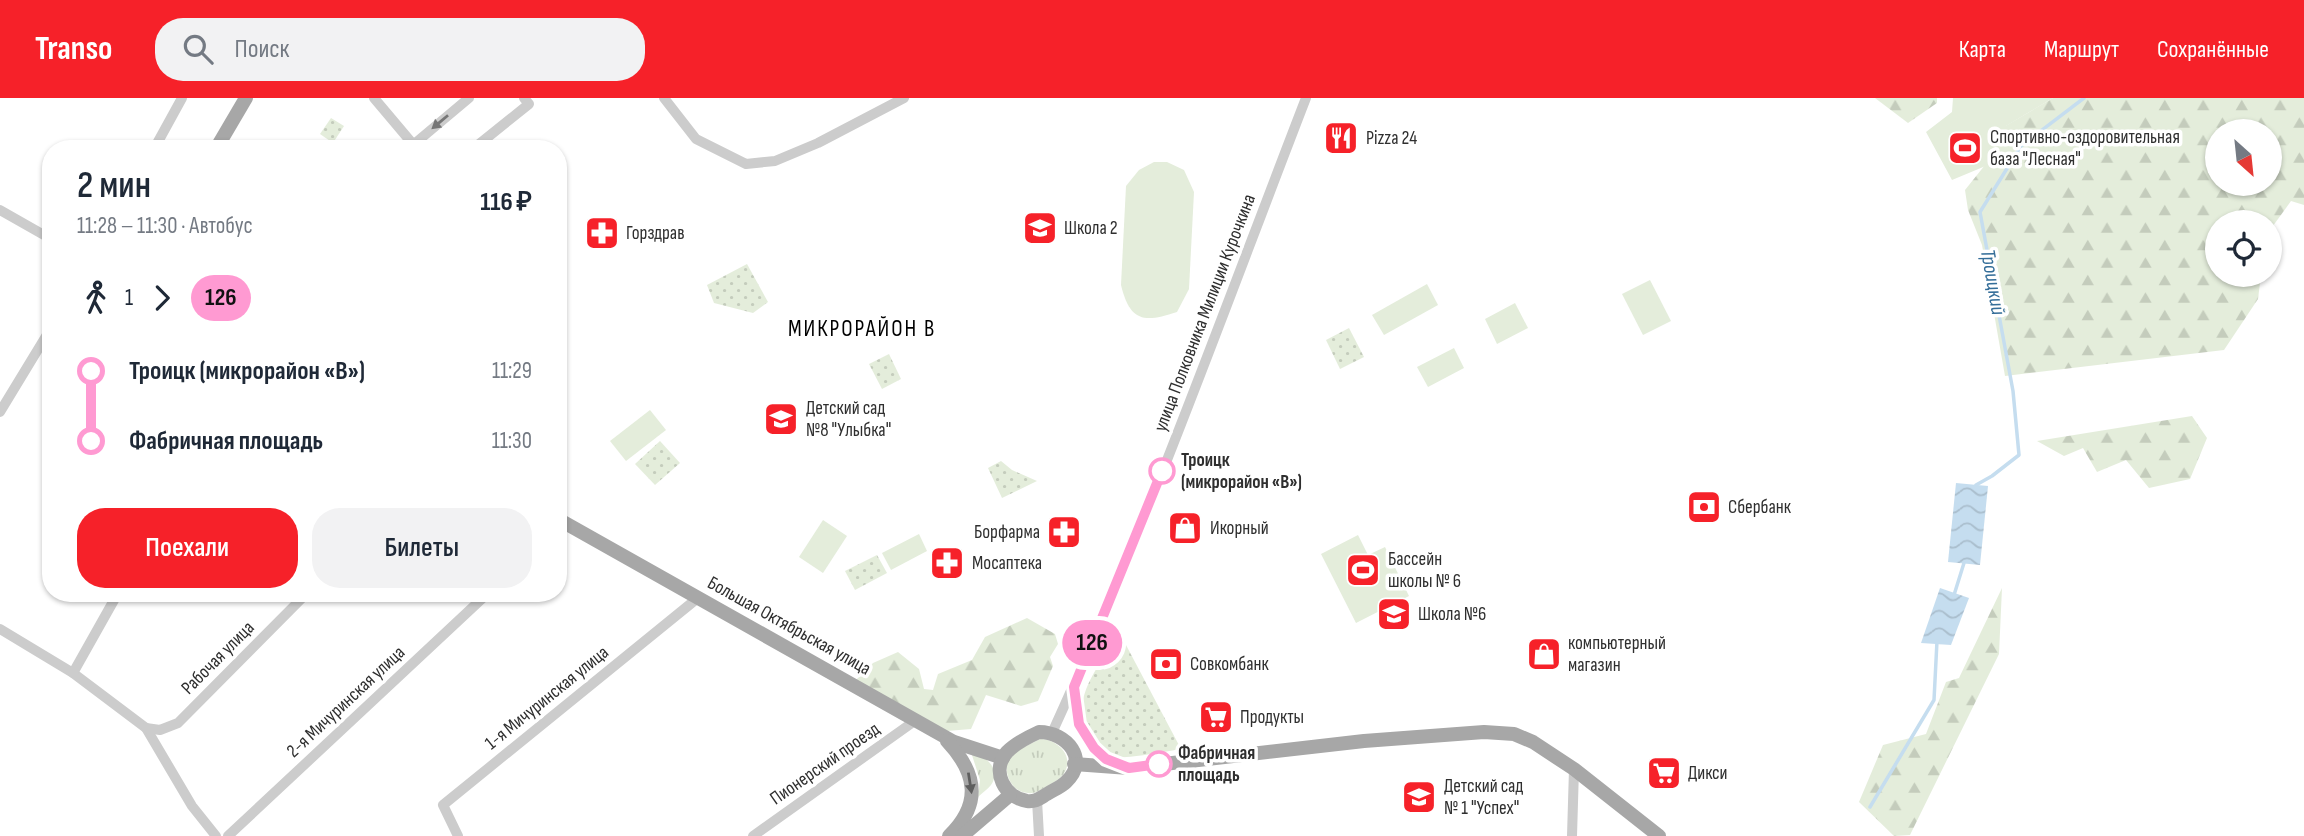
<!DOCTYPE html>
<html lang="ru">
<meta charset="utf-8">
<style>
:root{--surface:#fff;--page:#f2f2f3;--text:#1f2937;--muted:#747a83;--accent:#f62129}
body{margin:0;font-family:"Sofia Sans Condensed",sans-serif;background:var(--page);color:var(--text);height:100vh;display:flex;flex-direction:column;font-size:26px;white-space:nowrap}
*{box-sizing:border-box;margin:0}
p{font-size:23px;color:var(--muted)}
.icon{flex:none;width:38px;height:38px;fill:none;stroke:currentColor;stroke-width:2;stroke-linecap:round;stroke-linejoin:round}
.map{position:relative;flex:1;overflow:hidden}
.side{position:absolute;left:42px;top:42px;width:525px;height:462px;display:flex;flex-direction:column;background:var(--surface);border-radius:28px;box-shadow:0 2px 5px #0004}
.side>*{flex:none}
.badge{padding:0 14px;border-radius:23px;font-size:24px;line-height:46px}
.needle{width:46px;rotate:153deg}
.controls{position:absolute;left:2205px;top:21px;display:grid;gap:14px}
.controls a{display:grid;place-items:center;width:77px;height:77px;border-radius:50%;background:var(--surface);box-shadow:0 2px 5px #0004;font-size:35px}
.map>.badge{position:absolute;translate:-50% -50%;box-shadow:0 0 0 4px #fff}
.legs{display:flex;align-items:center;gap:10px;height:77px;padding:0 35px;font-size:23px}
.legs p{margin-inline-start:auto}
.headline{display:flex;align-items:center;justify-content:space-between;height:119px;padding:0 35px}
h1{font-size:38px;font-weight:600;line-height:52px}
.primary-button{display:flex;gap:14px;margin-top:auto;padding:14px 35px}
.primary-button a{flex:1;height:80px;border-radius:28px;background:var(--accent);color:#fff;font-size:28px;font-weight:600;line-height:80px;text-align:center}
.primary-button a+a{background:var(--page);color:var(--text)}
ul{padding:0 35px;list-style:none}
li{display:flex;align-items:center;gap:24px;height:70px;font-size:26px}
li i{display:grid;place-items:center;width:10px;height:100%;margin:0 9px;background:currentColor}
li i::after{content:'';width:18px;height:18px;margin:-9px;border:5px solid;border-radius:50%;background:var(--surface)}
li p{margin-inline-start:auto}
li:first-child i{background:linear-gradient(#0000 50%,currentColor 0)}
li:last-child i{background:linear-gradient(currentColor 50%,#0000 0)}
header{display:flex;align-items:center;gap:42px;box-sizing:border-box;height:98px;padding:0 35px;background:var(--accent);color:#fff}
header strong{font-size:33px}
nav{display:flex;gap:38px;margin-inline-start:auto;font-size:24px}
.search{width:490px;height:63px;background:var(--page);display:flex;align-items:center;gap:18px;box-sizing:border-box;padding:0 24px;border-radius:28px;color:var(--muted);font-size:26px}
.map>svg:first-child{display:block}
.grass{fill:url(#grass-tufts)}
.forest{fill:url(#forest-firs);fill-rule:evenodd}
.park{fill:url(#park-dots)}
.pitch{fill:#e4eddb}
.water{fill:url(#water-waves)}
.lines{fill:none;stroke-linecap:round;stroke-linejoin:round}
.stream{stroke:#c5ddef;stroke-width:3.5}
.minor{stroke:#ccc;stroke-width:10}
.major{stroke:#a7a7a7;stroke-width:14}
.oneway{fill:#767676}
.oneway2{fill:#5f5f5f}
.line-1-casing{stroke:#fff;stroke-width:16}
.line-1{stroke:#ff9ad2;stroke-width:10}
.stop-1-dot{fill:#fff;stroke:#ff9ad2;stroke-width:3.5}
.labels{text-anchor:middle;dominant-baseline:central;stroke-width:7;stroke-linejoin:round;paint-order:stroke}
.poi-label{font-size:19px;fill:#2f2f2f;stroke:#fff;text-anchor:start}
.street-label{font-size:19px;fill:#2f2f2f;stroke:#fff}
.stop-label{font-size:19px;font-weight:bold;fill:#2f2f2f;stroke:#fff;text-anchor:start}
.water-label{font-size:21px;font-style:italic;fill:#356e99;stroke:#fff}
.quarter-label{font-size:23px;letter-spacing:2px;fill:#000;stroke:#fff}
</style>
<header>
<strong>Transo</strong>
<div class="search"><svg class="icon" aria-label="search" viewBox="0 0 24 24"><circle cx="10" cy="10" r="6"/><path d="M15 15l6 6"/></svg>Поиск</div>
<nav><a>Карта</a><a>Маршрут</a><a>Сохранённые</a></nav>
</header>
<div class="map">
<svg width="2304" height="738" viewBox="0 0 2304 738">
<defs>
<pattern id="grass-tufts" width="24" height="20" patternUnits="userSpaceOnUse" patternTransform="scale(1.75)"><rect width="24" height="20" fill="#e4eddb"/><path d="M3 7l-1-3M5 7V3M7 7l1-3M15 17l-1-3M17 17v-4M19 17l1-3" fill="none" stroke="#c4ccbc"/></pattern>
<pattern id="forest-firs" width="22" height="20" patternUnits="userSpaceOnUse" patternTransform="scale(1.75)"><rect width="22" height="20" fill="#e4eddb"/><path d="M5 1l3.5 6h-7zM16 11l3.5 6h-7z" fill="#c4ccbc"/></pattern>
<pattern id="park-dots" width="8" height="8" patternUnits="userSpaceOnUse" patternTransform="scale(1.75)"><rect width="8" height="8" fill="#e4eddb"/><path d="M2 2h.1M6 6h.1" fill="none" stroke="#c4ccbc" stroke-width="1.8" stroke-linecap="round"/></pattern>
<pattern id="water-waves" width="16" height="10" patternUnits="userSpaceOnUse" patternTransform="scale(1.75)"><rect width="16" height="10" fill="#c5ddef"/><path d="M0 5q4-4 8 0t8 0" fill="none" stroke="#aabecd"/></pattern>
</defs>
<rect width="100%" height="100%" fill="#fff"/>
<g class="grass">
<path d="M1040,641C1058,641 1077,660 1062,678C1057,683 1050,686 1044,690C1038,693 1035,696 1028,695C1012,695 1000,672 1011,658C1018,651 1031,646 1040,641Z"/>
<path d="M971,654C985,657 1002,671 991,687C988,691 982,695 978,699L980,682Z"/>
</g>
<g class="forest">
<path d="M1875,0H1937V5L1908,25Z"/>
<path d="M2053,0H2304V107L2291,103L2270,132V124H2217V177H2261L2258,201L2224,252L2005,278L1982,147L1968,112L1965,92L1985,67L2002,30ZM2217,33H2270V86H2217Z"/>
<path d="M2192,318L2207,340L2190,381L2149,390L2126,362L2097,374L2083,350L2064,358L2037,343Z"/>
<path d="M2002,490L1999,556L1910,737L1894,738L1859,704L1883,647L1926,636L1946,584L1959,580Z"/>
<path d="M1027,520L1055,536L1058,546L1050,559L1053,568L1038,603L1021,608L986,597L971,631L947,633L856,582L873,565L898,554L919,571L924,591L933,592L938,576L972,562L985,539Z"/>
</g>
<g class="park">
<path d="M331,20L344,28L333,45L320,36Z"/>
<path d="M747,166L768,204L753,215L714,205L707,187Z"/>
<path d="M1349,230L1364,259L1340,271L1326,242Z"/>
<path d="M889,256L901,281L882,291L869,266Z"/>
<path d="M660,343L680,365L655,387L635,366Z"/>
<path d="M1001,363L1012,372L1037,383L1002,400L988,370Z"/>
<path d="M877,457L887,475L855,492L845,473Z"/>
<path d="M1111,545L1126,547L1181,651C1169,653 1126,661 1116,659C1109,658 1100,648 1095,643C1065,609 1094,578 1111,545Z"/>
</g>
<g class="pitch">
<path d="M1953,0H2053L2006,28L1988,67L1952,82L1926,34L1952,14Z"/>
<path d="M1154,64H1167L1184,72L1194,94L1189,191L1177,214C1144,225 1130,224 1121,187L1126,88L1139,72Z"/>
<path d="M1650,182L1671,223L1643,237L1622,196Z"/>
<path d="M1427,186L1438,207L1384,237L1372,217Z"/>
<path d="M1515,205L1528,230L1497,246L1485,221Z"/>
<path d="M1454,250L1464,270L1428,289L1417,269Z"/>
<path d="M650,312L666,332L626,363L610,343Z"/>
<path d="M823,422L847,438L823,475L799,459Z"/>
<path d="M919,436L927,453L891,472L882,455Z"/>
<path d="M1358,437L1368,457L1385,449L1409,498L1356,525L1321,456Z"/>
</g>
<g class="water">
<path d="M1956,385L1988,388L1980,467L1948,464Z"/>
<path d="M1940,490L1969,500L1951,547L1921,545Z"/>
</g>
<g class="lines">
<g class="stream">
<path d="M1976,387L1992,378L2019,357L2013,293L1980,114L2021,48L2084,0"/>
<path d="M1954,497L1964,465"/>
<path d="M1870,709L1934,602L1937,543"/>
</g>
<g class="minor">
<path d="M374,0L417,51"/>
<path d="M664,0L696,41L746,66L775,63L818,45L904,0"/>
<path d="M413,47L469,0"/>
<path d="M154,51L182,0"/>
<path d="M473,51L529,6L524,0"/>
<path d="M0,112L51,141"/>
<path d="M0,314L51,230"/>
<path d="M0,531L73,575L146,630L192,708L216,738"/>
<path d="M73,575L118,495"/>
<path d="M1074,592C1076,628 1086,653 1122,667"/>
<path d="M146,630L160,632L178,625L307,495"/>
<path d="M1052,635C1147,427 1224,212 1306,0"/>
<path d="M1037,702L1039,738"/>
<path d="M228,738L488,495"/>
<path d="M458,738L443,707L699,499"/>
<path d="M753,738L916,622"/>
<path d="M1572,738L1574,671"/>
</g>
<g class="major">
<path d="M216,51L246,0"/>
<path d="M558,421L954,644L1003,660"/>
<path d="M1039,634C1067,634 1090,662 1066,684C1061,689 1053,692 1047,696C1040,700 1036,704 1027,703C1005,700 990,673 1007,654C1015,646 1028,639 1039,634Z"/>
<path d="M947,643C977,675 982,706 949,738"/>
<path d="M1074,666L1129,670L1364,643L1484,634L1514,636L1533,644L1574,671L1659,738"/>
<path d="M962,738L1010,697"/>
</g>
</g>
<defs><path id="oneway-solid" d="M-6-.8H1V-3.2L6.5 0L1 3.2V.8H-6Z" transform="scale(1.75)"/></defs>
<use class="oneway" href="#oneway-solid" transform="translate(440 24) rotate(140)"/>
<use class="oneway2" href="#oneway-solid" transform="translate(970 685) rotate(81)"/>
<g class="lines">
<g class="line-1-casing">
<path id="line-1" d="M1159,666L1129,670L1106,661L1094,650L1079,626L1074,589L1162,373"/>
</g>
<use href="#line-1" class="line-1"/>
</g>
<defs>
<g id="restaurant-square" transform="scale(1.75)"><rect x="-9" y="-9" width="18" height="18" rx="4" fill="#f62129" stroke="#fff"/><path d="M-5-6h1v4h1v-4h1v4h1v-4h1v5L-1.5 .5V6h-2V.5L-5-1ZM5-6V6H3V1.5H1.5Q1.5-4 5-6Z" fill="#fff"/></g>
<g id="stadium-square" transform="scale(1.75)"><rect x="-9" y="-9" width="18" height="18" rx="4" fill="#f62129" stroke="#fff"/><path d="M0-5a6.5 5 0 1 0 0 10a6.5 5 0 1 0 0-10ZM-3.5-1.8h7v3.6h-7Z" fill="#fff"/></g>
<g id="school-square" transform="scale(1.75)"><rect x="-9" y="-9" width="18" height="18" rx="4" fill="#f62129" stroke="#fff"/><path d="M0-5L7-2L0 1L-7-2ZM-4 1L0 2.5L4 1V4Q0 6-4 4Z" fill="#fff"/></g>
<g id="pharmacy-square" transform="scale(1.75)"><rect x="-9" y="-9" width="18" height="18" rx="4" fill="#f62129" stroke="#fff"/><path d="M-2-6h4v4h4v4h-4v4h-4v-4h-4v-4h4Z" fill="#fff"/></g>
<g id="bank-square" transform="scale(1.75)"><rect x="-9" y="-9" width="18" height="18" rx="4" fill="#f62129" stroke="#fff"/><path d="M-6-4H6V4H-6ZM0-2.3a2.3 2.3 0 1 0 0 4.6a2.3 2.3 0 1 0 0-4.6Z" fill="#fff"/></g>
<g id="shop-square" transform="scale(1.75)"><rect x="-9" y="-9" width="18" height="18" rx="4" fill="#f62129" stroke="#fff"/><path d="M-5-2.5h2.3a2.7 3.5 0 0 1 5.4 0H5L5.5 6h-11ZM-1.5-2.5h3a1.5 2.3 0 0 0-3 0Z" fill="#fff"/></g>
<g id="supermarket-square" transform="scale(1.75)"><rect x="-9" y="-9" width="18" height="18" rx="4" fill="#f62129" stroke="#fff"/><path d="M-6-5.5h2.5l.6 2H6L4.5 2H-2.5L-4.4-4H-6ZM-1.5 3.2a1.3 1.3 0 1 0 .1 0ZM3 3.2a1.3 1.3 0 1 0 .1 0Z" fill="#fff"/></g>
</defs>
<g fill-rule="evenodd">
<use href="#restaurant-square" x="1341" y="40"/>
<use href="#stadium-square" x="1965" y="50"/>
<use href="#school-square" x="1040" y="130"/>
<use href="#pharmacy-square" x="602" y="135"/>
<use href="#school-square" x="781" y="321"/>
<use href="#bank-square" x="1704" y="409"/>
<use href="#shop-square" x="1185" y="430"/>
<use href="#pharmacy-square" x="1064" y="434"/>
<use href="#pharmacy-square" x="947" y="465"/>
<use href="#stadium-square" x="1363" y="472"/>
<use href="#school-square" x="1394" y="516"/>
<use href="#shop-square" x="1544" y="556"/>
<use href="#bank-square" x="1166" y="566"/>
<use href="#supermarket-square" x="1216" y="619"/>
<use href="#supermarket-square" x="1664" y="675"/>
<use href="#school-square" x="1419" y="699"/>
</g>
<g class="stop-1-dot">
<circle cx="1162" cy="373" r="12"/>
<circle cx="1159" cy="666" r="12"/>
</g>
<g class="labels">
<g class="poi-label">
<text x="1990" y="39">Спортивно-оздоровительная<tspan x="1990" dy="22">база "Лесная"</tspan></text>
<text x="1366" y="40">Pizza 24</text>
<text x="1064" y="130">Школа 2</text>
<text x="626" y="135">Горздрав</text>
<text x="806" y="310">Детский сад<tspan x="806" dy="22">№8 "Улыбка"</tspan></text>
<text x="1728" y="409">Сбербанк</text>
<text x="1210" y="430">Икорный</text>
<text x="1040" y="434" text-anchor="end">Борфарма</text>
<text x="1388" y="461">Бассейн<tspan x="1388" dy="22">школы № 6</tspan></text>
<text x="972" y="465">Мосаптека</text>
<text x="1418" y="516">Школа №6</text>
<text x="1568" y="545">компьютерный<tspan x="1568" dy="22">магазин</tspan></text>
<text x="1190" y="566">Совкомбанк</text>
<text x="1240" y="619">Продукты</text>
<text x="1688" y="675">Дикси</text>
<text x="1444" y="688">Детский сад<tspan x="1444" dy="22">№ 1 "Успех"</tspan></text>
</g>
<g class="street-label">
<text transform="translate(1205 215) rotate(-69)">улица Полковника Милиции Курочкина</text>
<text transform="translate(789 528) rotate(29)">Большая Октябрьская улица</text>
<text transform="translate(218 560) rotate(-45)">Рабочая улица</text>
<text transform="translate(547 600) rotate(-39)">1-я Мичуринская улица</text>
<text transform="translate(346 604) rotate(-43)">2-я Мичуринская улица</text>
<text transform="translate(825 666) rotate(-35)">Пионерский проезд</text>
</g>
<g class="stop-label">
<text x="1181" y="362">Троицк<tspan x="1181" dy="22">(микрорайон «В»)</tspan></text>
<text x="1178" y="655">Фабричная<tspan x="1178" dy="22">площадь</tspan></text>
</g>
<g class="water-label">
<text transform="translate(1993 184) rotate(80)">Троицкий</text>
</g>
<g class="quarter-label">
<text x="862" y="231">МИКРОРАЙОН В</text>
</g>
</g>
</svg>
<div class="controls">
<a><svg class="needle" viewBox="-14 -14 28 28"><path d="M0-13l5 13h-10z" fill="#e53935"/><path d="M0 13l5-13h-10z" fill="#747a83"/></svg></a>
<a><svg class="icon" aria-label="locate" viewBox="0 0 24 24"><circle cx="12" cy="12" r="6"/><path d="M12 2v4M12 18v4M2 12h4M18 12h4"/></svg></a>
</div>
<b class="badge" style="left:1092px;top:545px;background:#ff9ad2;color:#111">126</b>
<section class="side">
<div class="headline"><div><h1>2 мин</h1><p>11:28 – 11:30 · Автобус</p></div><b>116 ₽</b></div>
<div class="legs"><svg class="icon" aria-label="walk" viewBox="0 0 24 24"><circle cx="13" cy="4" r="2"/><path d="M13 8l-2 6 4 7M11 14l-3 7M7 12l3-4h3l4 4"/></svg>1<svg class="icon" aria-label="forward" viewBox="0 0 24 24"><path d="M9 5l7 7-7 7"/></svg><b class="badge" style="background:#ff9ad2;color:#111">126</b></div>
<ul>
<li><i style="color:#ff9ad2"></i><b>Троицк (микрорайон «В»)</b><p>11:29</p></li>
<li><i style="color:#ff9ad2"></i><b>Фабричная площадь</b><p>11:30</p></li>
</ul>
<div class="primary-button"><a>Поехали</a><a>Билеты</a></div>
</section>
</div>
